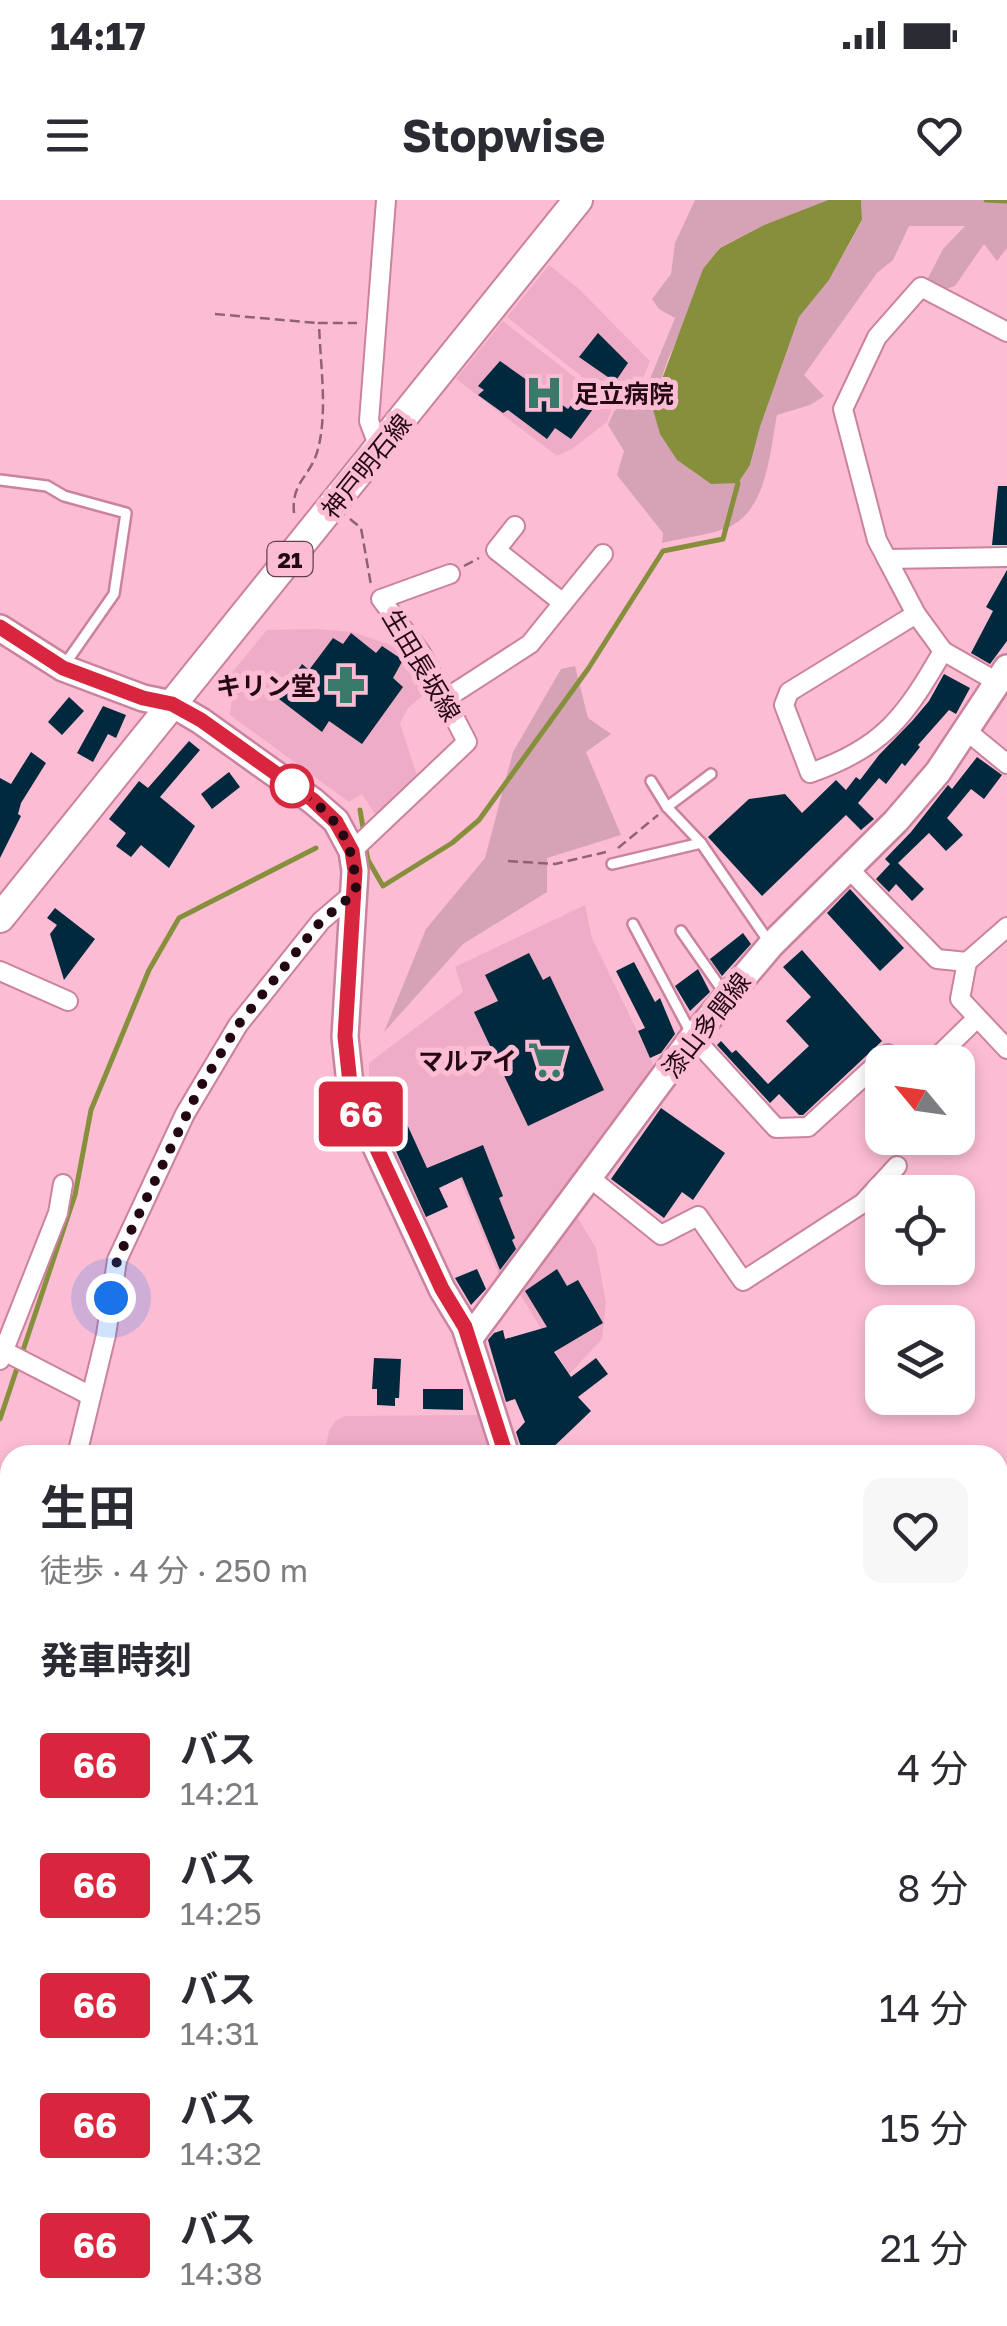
<!DOCTYPE html>
<html lang="ja">
<meta charset="utf-8">
<style>
:root{--surface:#fff;--page:#f7f7f7;--text:#2b2b33;--muted:#7c7c81}
body{margin:0;font-family:"Golos Text","Noto Sans JP",sans-serif;background:var(--page);color:var(--text);height:100vh;display:flex;flex-direction:column;font-size:38px;white-space:nowrap}
*{box-sizing:border-box;margin:0}
p{font-size:32px;color:var(--muted)}
.icon{flex:none;width:55px;height:55px;fill:none;stroke:currentColor;stroke-width:2;stroke-linecap:round;stroke-linejoin:round}
.map{position:relative;flex:1;overflow:hidden}
.panel{position:absolute;left:0px;top:1245px;width:1008px;height:882px;display:flex;flex-direction:column;background:var(--surface);border-radius:30px 30px 0 0;box-shadow:0 5px 15px #0003}
.panel>*{flex:none}
.badge{padding:0 20px;border-radius:8px;font-size:35px;line-height:65px}
.needle{width:65px;rotate:299deg}
.buttons{position:absolute;left:865px;top:845px;display:grid;gap:20px}
.buttons a{display:grid;place-items:center;width:110px;height:110px;border-radius:20px;background:var(--surface);box-shadow:0 5px 15px #0003;font-size:50px}
.you{position:absolute;width:50px;height:50px;margin:-25px;border:8px solid #fff;border-radius:50%;background:#1a73e8;box-shadow:0 0 0 15px #1a73e833}
.map>.badge{position:absolute;translate:-50% -50%;box-shadow:0 0 0 5px #fff}
h2{padding:0 40px;font-size:38px;line-height:90px}
.round{display:grid;place-items:center;flex:none;width:105px;height:105px;border-radius:20px;background:var(--page)}
.overview{display:flex;align-items:center;justify-content:space-between;height:170px;padding:0 40px}
h1{font-size:48px;font-weight:700;line-height:75px}
ul{padding:0;list-style:none}
li{display:flex;align-items:center;gap:30px;height:120px;padding:0 40px}
li div{flex:1}
li b{display:block;font-size:38px}
li em{font-style:normal}
li .badge{min-width:110px;font-weight:700;text-align:center}
.status{display:flex;justify-content:space-between;align-items:center;height:70px;padding:0 50px;background:var(--surface);direction:ltr}
.status svg{height:28px;fill:currentColor}
header{display:flex;justify-content:space-between;align-items:center;height:130px;padding:0 40px;background:var(--surface);font-size:45px;font-weight:700}
.map>svg:first-child{display:block}
.built{fill:#efacc6}
.green{fill:#d6a3b6}
.water{fill:#86903c}
.lines{fill:none;stroke-linecap:round;stroke-linejoin:round}
.stream{stroke:#86903c;stroke-width:5}
.building{fill:#00293e}
.lane-casing{stroke:#cb829e;stroke-width:14}
.street-casing{stroke:#cb829e;stroke-width:22}
.secondary-casing{stroke:#cb829e;stroke-width:30}
.primary-casing{stroke:#cb829e;stroke-width:32}
.path{stroke:#8f6273;stroke-width:2.5;stroke-dasharray:10 5;stroke-linecap:butt}
.lane{stroke:#fff;stroke-width:9}
.street{stroke:#fff;stroke-width:18}
.secondary{stroke:#fff;stroke-width:25}
.primary{stroke:#fff;stroke-width:28}
.line-casing{stroke:#fff;stroke-width:22}
.line{stroke:#d7263d;stroke-width:15}
.walk{stroke:#230814;stroke-width:10;stroke-dasharray:0 18}
.stop-dot{fill:#fff;stroke:#d7263d;stroke-width:5}
.labels{text-anchor:middle;dominant-baseline:central;stroke-width:10;stroke-linejoin:round;paint-order:stroke}
.shield{fill:#fcbdd4;stroke:#643e4e;stroke-width:2.5}
.shield-label{font-size:22px;font-weight:bold;fill:#230814}
.poi-label{font-size:25px;font-weight:bold;fill:#230814;stroke:#fcbdd4;text-anchor:end}
.street-label{font-size:25px;fill:#230814;stroke:#fcbdd4}
</style>
<div class="status"><b>14:17</b><svg viewBox="0 0 49 12"><path d="M0 12V9h3v3zM5 12V6h3v6zM10 12V3h3v9zM15 12V0h3v12zM26 1h20v11H26zM47 4h2v5h-2z"/></svg></div>
<header><svg class="icon" aria-label="menu" viewBox="0 0 24 24"><path d="M4 6h16M4 12h16M4 18h16"/></svg>Stopwise<svg class="icon" aria-label="heart" viewBox="0 0 24 24"><path d="M12 20l-8-8c-3-5 5-10 8-4 3-6 11-1 8 4z"/></svg></header>
<div class="map">
<svg width="1007" height="2126" viewBox="0 0 1007 2126">
<rect width="100%" height="100%" fill="#fcbdd4"/>
<g class="built">
<path d="M549,65L578,88L650,161L644,176L631,194L615,203L507,117Z"/>
<path d="M503,121L613,207L607,222L572,249L557,256L456,179Z"/>
<path d="M317,429L352,432L403,449L421,475L427,492L408,508L400,523L418,579L376,615L362,594L349,602L230,515L234,482L229,476L267,430Z"/>
<path d="M585,705L592,738L655,868L502,1082L451,957L398,980L369,904V863L463,792L455,767Z"/>
<path d="M574,1012L596,1048L606,1103L602,1139L569,1174L518,1091Z"/>
<path d="M478,1215L490,1255H324L329,1231L335,1221L345,1216Z"/>
</g>
<g class="green">
<path d="M695,0H828L764,25L719,48L668,159L652,206L677,260L711,284L750,266L760,227L799,117L829,80L862,21L861,0H1007V48L997,61L984,44L955,86L940,91L926,82L943,49L965,26H909L893,60L877,73L804,175L824,196L810,205L777,215C770,249 768,305 733,325C717,334 682,338 662,343L663,333L617,275L624,251L608,225L614,211L645,191L675,118L659,109L652,99L671,74L675,43Z"/>
<path d="M575,466L588,518L611,534L586,552L621,635L547,658V692L463,744L384,832L426,729L485,658L513,552L561,469Z"/>
<path d="M0,2093L10,2100V2118H241L239,2126H0Z"/>
</g>
<path class="water" d="M828,0H861L862,20L829,80L799,117L760,227L750,265L738,283L711,284L677,260L660,234L652,206L703,69L720,48L764,25Z"/>
<g class="lines">
<g class="stream">
<path d="M986,0L1007,1"/>
<path d="M360,610L364,633"/>
<path d="M365,644L368,660L383,686L452,643L479,620L588,469L663,351L723,339L738,283L735,279"/>
<path d="M0,1219L75,995L91,910L149,770L179,718L316,648"/>
</g>
</g>
<g class="building">
<path d="M598,133L628,163L615,182L579,157Z"/>
<path d="M500,161L568,209L577,197L593,209L571,239L555,228L547,239L508,210L503,213L478,195L484,190L478,186Z"/>
<path d="M998,286H1007V345H992Z"/>
<path d="M1007,370V441L990,464L971,453L993,411L986,407Z"/>
<path d="M351,433L376,453L382,446L403,460L393,478L403,487L362,544L329,521L322,532L279,499L302,464L309,470L333,438L343,444Z"/>
<path d="M944,474L970,488L956,514L949,510L918,545L920,547L905,566L902,563L886,584L879,578L858,603L874,619L861,630L846,615L762,696L708,637L749,599L785,594L802,613L836,580L846,590L856,577L860,580L879,555L913,520L929,501Z"/>
<path d="M69,497L84,511L62,535L48,522Z"/>
<path d="M103,506L126,515L116,538L108,534L93,562L77,553Z"/>
<path d="M189,541L200,550L160,597L195,626L169,668L141,645L131,657L116,646L126,633L109,619L139,581L148,588Z"/>
<path d="M31,552L46,563L21,603L18,614L21,616L0,658V578L11,584Z"/>
<path d="M977,557L1002,575L984,599L971,589L947,618L963,635L946,651L929,633L898,663L924,689L912,701L896,684L889,692L876,679L890,664L885,659L911,632L948,585L952,589Z"/>
<path d="M229,572L240,587L212,609L201,594Z"/>
<path d="M850,689L904,748L880,771L827,713Z"/>
<path d="M55,708L95,739L64,780L50,734L57,725L47,718Z"/>
<path d="M743,733L751,744L722,776L710,759Z"/>
<path d="M802,750L882,841L803,915H799L779,894L770,903L717,845L721,841L732,853L736,850L768,884L809,846L786,821L811,797L783,767Z"/>
<path d="M529,753L543,780L550,776L604,890L528,926L474,812L498,801L485,775Z"/>
<path d="M634,762L655,802L660,798L675,834L661,853L650,858L638,831L645,828L616,771Z"/>
<path d="M698,769L710,792L690,811L675,786Z"/>
<path d="M395,898L427,968L483,945L503,996L499,998L515,1038L512,1040L516,1049L500,1070L462,977L439,988L448,1007L426,1017L376,907Z"/>
<path d="M661,908L725,953L693,1000L682,992L664,1018L611,979Z"/>
<path d="M477,1069L486,1089L471,1105L455,1078Z"/>
<path d="M557,1069L567,1086L578,1080L603,1123L554,1152L571,1177L596,1158L608,1174L578,1197L591,1211L545,1255H530L520,1244L516,1232L525,1222L515,1199L506,1202L488,1140L494,1133L503,1130L505,1139L547,1127L525,1091Z"/>
<path d="M374,1158L401,1159L399,1198H395V1206L377,1205V1189H372Z"/>
<path d="M423,1189H463V1210L423,1209Z"/>
</g>
<g class="lines">
<g class="lane-casing">
<g id="lane">
<path d="M0,280L47,286L64,296L126,313L114,394L63,467"/>
<path d="M651,581L667,607L701,643L769,742"/>
<path d="M667,607L711,574"/>
<path d="M612,664L701,643"/>
<path d="M633,724L692,835"/>
<path d="M681,731L725,794"/>
</g>
</g>
<g class="street-casing">
<g id="street">
<path d="M1007,132L921,87L877,137L843,209L877,340L887,359L1007,357"/>
<path d="M380,250L369,221L386,0"/>
<path d="M887,359L916,414L943,451L999,483"/>
<path d="M563,403L603,354"/>
<path d="M916,414L789,492L784,505L810,573C883,548 905,517 943,451"/>
<path d="M445,499L530,444L563,403L496,350L515,326"/>
<path d="M968,532L1007,564"/>
<path d="M352,651L467,542L421,453L381,399L450,374"/>
<path d="M849,669L937,759L967,762L1007,727"/>
<path d="M967,762L960,799L1007,849"/>
<path d="M0,771L68,801"/>
<path d="M693,837L776,928L808,927L888,854L897,862"/>
<path d="M932,862L977,818"/>
<path d="M590,978L661,1035L698,1016L743,1081L863,1003L897,966"/>
<path d="M0,1149L91,1196"/>
<path d="M0,1160L58,1013L63,984"/>
<path d="M77,1255L106,1135L117,1060L185,914L238,825L321,721L355,692"/>
<path d="M998,1380L1007,1377"/>
<path d="M999,1504L1007,1519"/>
<path d="M0,1591L10,1566"/>
<path d="M0,1722L10,1709"/>
<path d="M998,1797L1007,1809"/>
<path d="M998,2057L1007,2090"/>
<path d="M926,2118H932"/>
<path d="M715,2126L720,2118"/>
</g>
</g>
<g class="secondary-casing">
<g id="secondary">
<path d="M0,428L63,468L143,498L172,504L201,521L313,601L336,621L352,651L355,671L345,837L351,893L442,1089L465,1127L506,1255"/>
<path d="M469,1139L693,837L771,745L896,621L938,572L1007,468"/>
<path d="M523,2118L525,2126"/>
</g>
</g>
<g class="primary-casing">
<path id="primary" d="M0,718L578,0"/>
</g>
<g class="path">
<path d="M215,114L317,123"/>
<path d="M294,313C291,281 311,277 318,249C328,211 320,163 319,123H357"/>
<path d="M350,319L361,328L371,385"/>
<path d="M464,366L479,358"/>
<path d="M618,648L658,615"/>
<path d="M508,661L555,664L606,652"/>
</g>
<use href="#lane" class="lane"/>
<use href="#street" class="street"/>
<use href="#secondary" class="secondary"/>
<use href="#primary" class="primary"/>
</g>
<g class="lines">
<g class="line-casing">
<path id="line" d="M0,427L63,468L143,498L172,504L201,520L313,600L336,622L352,651L355,671L345,836L351,893L442,1089L465,1127L506,1255"/>
</g>
<use href="#line" class="line"/>
<path class="walk" d="M111,1098L117,1060L198,891L238,825L321,721L356,692C354,631 332,614 285,580L292,586"/>
</g>
<defs>
<g id="hospital-bare" transform="scale(3)"><path d="M-5-5h3v3.5h4V-5h3V5h-3V1.5h-4V5h-3Z" fill="#397a6a" stroke="#fcbdd4" stroke-width="2.5" paint-order="stroke"/></g>
<g id="pharmacy-bare" transform="scale(3)"><path d="M-2-6h4v4h4v4h-4v4h-4v-4h-4v-4h4Z" fill="#397a6a" stroke="#fcbdd4" stroke-width="2.5" paint-order="stroke"/></g>
<g id="supermarket-bare" transform="scale(3)"><path d="M-6-5.5h2.5l.6 2H6L4.5 2H-2.5L-4.4-4H-6ZM-1.5 3.2a1.3 1.3 0 1 0 .1 0ZM3 3.2a1.3 1.3 0 1 0 .1 0Z" fill="#397a6a" stroke="#fcbdd4" stroke-width="2.5" paint-order="stroke"/></g>
</defs>
<g fill-rule="evenodd">
<use href="#hospital-bare" x="544" y="193"/>
<use href="#pharmacy-bare" x="346" y="485"/>
<use href="#supermarket-bare" x="547" y="860"/>
</g>
<circle class="stop-dot" cx="292" cy="586" r="20"/>
<g class="labels">
<rect class="shield" x="267.5" y="342" width="45" height="34" rx="8"/>
<g class="shield-label">
<text x="290" y="359">21</text>
</g>
<g class="poi-label">
<text x="574" y="193" text-anchor="start">足立病院</text>
<text x="316" y="485">キリン堂</text>
<text x="517" y="860">マルアイ</text>
</g>
<g class="street-label">
<text transform="translate(366 266) rotate(-51)">神戸明石線</text>
<text transform="translate(422 465) rotate(59)">生田長坂線</text>
<text transform="translate(706 825) rotate(-52)">漆山多聞線</text>
</g>
</g>
</svg>
<div class="buttons">
<a><svg class="needle" viewBox="-14 -14 28 28"><path d="M0-13l5 13h-10z" fill="#e53935"/><path d="M0 13l5-13h-10z" fill="#7c7c81"/></svg></a>
<a><svg class="icon" aria-label="locate" viewBox="0 0 24 24"><circle cx="12" cy="12" r="6"/><path d="M12 2v4M12 18v4M2 12h4M18 12h4"/></svg></a>
<a><svg class="icon" aria-label="layers" viewBox="0 0 24 24"><path d="M12 4l9 5-9 5-9-5zM3 14l9 5 9-5"/></svg></a>
</div>
<div class="you" style="left:111px;top:1098px"></div>
<b class="badge" style="left:361px;top:914px;background:#d7263d;color:#fff">66</b>
<section class="panel">
<div class="overview"><div><h1>生田</h1><p>徒歩 · 4 分 · 250 m</p></div><a class="round"><svg class="icon" aria-label="heart" viewBox="0 0 24 24"><path d="M12 20l-8-8c-3-5 5-10 8-4 3-6 11-1 8 4z"/></svg></a></div>
<h2>発車時刻</h2>
<ul>
<li><span class="badge" style="background:#d7263d;color:#fff">66</span><div><b>バス</b><p>14:21</p></div><em>4 分</em></li>
<li><span class="badge" style="background:#d7263d;color:#fff">66</span><div><b>バス</b><p>14:25</p></div><em>8 分</em></li>
<li><span class="badge" style="background:#d7263d;color:#fff">66</span><div><b>バス</b><p>14:31</p></div><em>14 分</em></li>
<li><span class="badge" style="background:#d7263d;color:#fff">66</span><div><b>バス</b><p>14:32</p></div><em>15 分</em></li>
<li><span class="badge" style="background:#d7263d;color:#fff">66</span><div><b>バス</b><p>14:38</p></div><em>21 分</em></li>
</ul>
</section>
</div>
